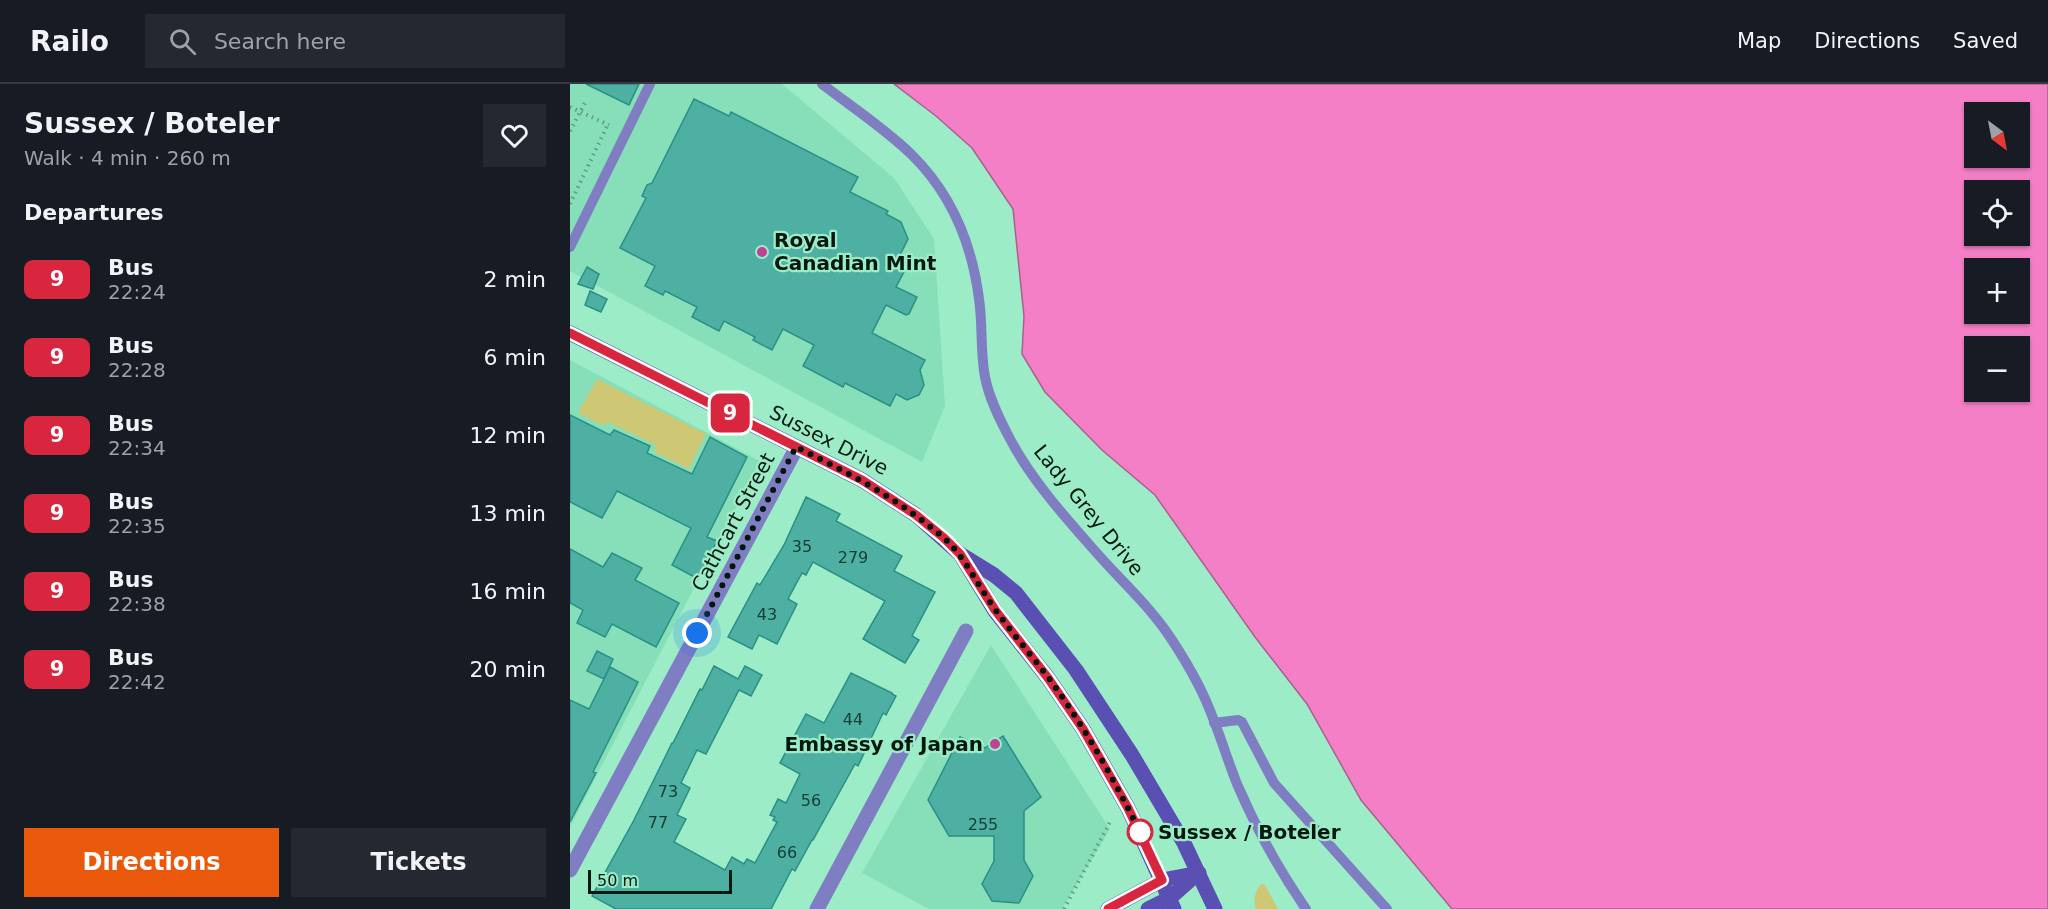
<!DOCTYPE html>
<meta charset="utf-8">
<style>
:root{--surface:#171b24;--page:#242831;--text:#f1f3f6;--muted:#9ea1a6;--line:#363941;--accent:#ea580c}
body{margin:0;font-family:"DejaVu Sans",sans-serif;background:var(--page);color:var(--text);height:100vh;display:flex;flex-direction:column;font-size:22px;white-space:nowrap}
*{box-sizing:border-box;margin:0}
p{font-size:20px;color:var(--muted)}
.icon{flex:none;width:33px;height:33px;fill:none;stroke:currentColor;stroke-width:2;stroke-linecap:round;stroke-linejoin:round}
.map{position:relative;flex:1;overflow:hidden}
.panel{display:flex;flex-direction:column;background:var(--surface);width:570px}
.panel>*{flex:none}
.badge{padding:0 12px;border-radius:9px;font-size:21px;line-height:39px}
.needle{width:39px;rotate:148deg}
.fabs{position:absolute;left:1394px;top:18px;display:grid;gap:12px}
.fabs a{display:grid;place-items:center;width:66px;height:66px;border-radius:0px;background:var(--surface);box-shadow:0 2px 4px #0004;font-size:30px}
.scale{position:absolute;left:18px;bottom:15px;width:144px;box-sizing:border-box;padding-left:6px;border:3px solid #01180e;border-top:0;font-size:16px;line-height:21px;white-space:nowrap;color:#01180e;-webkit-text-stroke:4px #9cecc8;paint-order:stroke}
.you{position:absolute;width:30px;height:30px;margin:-15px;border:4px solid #fff;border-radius:50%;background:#1a73e8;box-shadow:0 0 0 9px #1a73e833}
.map>.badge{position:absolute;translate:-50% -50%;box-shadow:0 0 0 3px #fff}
h2{padding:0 24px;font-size:22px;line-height:54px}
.round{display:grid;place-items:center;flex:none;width:63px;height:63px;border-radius:0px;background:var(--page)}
.overview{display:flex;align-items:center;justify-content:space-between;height:102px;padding:0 24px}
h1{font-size:28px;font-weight:700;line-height:45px}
.primary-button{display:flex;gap:12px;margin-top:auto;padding:12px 24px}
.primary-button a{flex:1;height:69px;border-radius:0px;background:var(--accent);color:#fff;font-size:24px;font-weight:700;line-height:69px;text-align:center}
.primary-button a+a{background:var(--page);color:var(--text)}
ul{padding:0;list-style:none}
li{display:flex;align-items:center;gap:18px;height:78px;padding:0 24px}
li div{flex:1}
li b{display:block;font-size:22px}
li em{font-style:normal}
li .badge{min-width:66px;font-weight:700;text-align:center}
header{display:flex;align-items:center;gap:36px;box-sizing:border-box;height:84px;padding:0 30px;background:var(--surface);border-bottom:2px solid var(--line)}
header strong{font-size:28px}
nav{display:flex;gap:33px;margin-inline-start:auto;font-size:21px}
.search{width:420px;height:54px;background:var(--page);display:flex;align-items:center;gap:15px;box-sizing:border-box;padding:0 21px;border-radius:0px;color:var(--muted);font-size:22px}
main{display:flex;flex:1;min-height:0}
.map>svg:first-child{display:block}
.built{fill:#87dfb9}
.green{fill:#cec773}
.water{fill:#f47fc6;stroke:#ab608f;stroke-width:1.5;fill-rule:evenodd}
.building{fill:#4eafa3;stroke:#299085;stroke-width:1.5}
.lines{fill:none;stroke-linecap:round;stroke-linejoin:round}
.path{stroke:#619c82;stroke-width:4;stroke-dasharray:1.5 4.5;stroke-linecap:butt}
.lane{stroke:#807ec2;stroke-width:10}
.street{stroke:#807ec2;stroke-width:15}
.secondary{stroke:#5a4fb2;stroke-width:15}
.line-casing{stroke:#fff;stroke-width:14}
.line{stroke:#d7263d;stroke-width:9}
.walk{stroke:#01180e;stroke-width:6;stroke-dasharray:0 10.8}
.poi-dot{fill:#bf4393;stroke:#9cecc8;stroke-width:2}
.stop-dot{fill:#fff;stroke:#d7263d;stroke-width:3}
.labels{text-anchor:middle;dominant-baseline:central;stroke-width:4.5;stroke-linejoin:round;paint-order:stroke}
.number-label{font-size:16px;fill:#143e33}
.poi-label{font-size:20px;font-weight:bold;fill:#01180e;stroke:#9cecc8;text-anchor:start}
.street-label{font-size:20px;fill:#01180e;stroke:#9cecc8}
.stop-label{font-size:20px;font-weight:bold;fill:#01180e;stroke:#9cecc8;text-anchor:start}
</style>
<header>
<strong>Railo</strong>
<div class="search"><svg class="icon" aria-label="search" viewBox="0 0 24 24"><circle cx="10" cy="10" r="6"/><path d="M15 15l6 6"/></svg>Search here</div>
<nav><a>Map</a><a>Directions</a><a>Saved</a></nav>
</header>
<main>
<section class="panel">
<div class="overview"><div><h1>Sussex / Boteler</h1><p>Walk · 4 min · 260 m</p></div><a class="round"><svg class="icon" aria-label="heart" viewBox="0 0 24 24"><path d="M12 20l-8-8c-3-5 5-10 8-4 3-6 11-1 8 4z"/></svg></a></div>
<h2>Departures</h2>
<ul>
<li><span class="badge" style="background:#d7263d;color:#fff">9</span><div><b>Bus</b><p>22:24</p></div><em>2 min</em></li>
<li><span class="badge" style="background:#d7263d;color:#fff">9</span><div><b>Bus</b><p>22:28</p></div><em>6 min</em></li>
<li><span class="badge" style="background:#d7263d;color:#fff">9</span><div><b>Bus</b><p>22:34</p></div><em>12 min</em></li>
<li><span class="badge" style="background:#d7263d;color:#fff">9</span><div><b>Bus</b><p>22:35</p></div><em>13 min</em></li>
<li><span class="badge" style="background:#d7263d;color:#fff">9</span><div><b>Bus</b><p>22:38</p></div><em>16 min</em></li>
<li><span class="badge" style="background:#d7263d;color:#fff">9</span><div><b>Bus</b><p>22:42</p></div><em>20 min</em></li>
</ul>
<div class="primary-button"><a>Directions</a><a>Tickets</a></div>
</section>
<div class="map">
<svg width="1478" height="825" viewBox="0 0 1478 825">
<rect width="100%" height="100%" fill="#9cecc8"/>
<g class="built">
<path d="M0,0H212L324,94L364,155L375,322L352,378L0,187Z"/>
<path d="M0,276L190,377L0,743Z"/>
<path d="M421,561L540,745L492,825H359L292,789Z"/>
</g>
<g class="green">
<path d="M27,295L136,350L119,385L84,368L86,361L38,338L34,342L8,329Z"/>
<path d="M691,800L695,801L708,825H686C683,814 685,809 691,800Z"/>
</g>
<path class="water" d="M324,0H1478V825H882L791,716L737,620L685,553L585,411L532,366L475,308L452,270L454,232L443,125L402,64L366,32ZM1404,28H1449V74H1404ZM1404,106H1449V152H1404ZM1404,184H1449V230H1404ZM1404,262H1449V308H1404Z"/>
<g class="building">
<path d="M16,0H69L59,21Z"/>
<path d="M124,15L159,32L161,28L288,93L280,108L318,127L316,130L331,138L338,155L326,179L336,184L326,203L347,213L339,230L336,231L316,221L302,249L355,276L350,286L354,301L349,311L337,316L326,310L320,322L275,299L273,303L233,282L244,261L213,245L202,266L183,256L185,253L154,237L149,247L122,233L127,223L95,207L93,211L75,202L85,182L50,164L76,114L72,112L77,101L82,99Z"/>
<path d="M17,183L29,190L23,205L8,200Z"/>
<path d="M20,207L37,215L31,228L15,221Z"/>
<path d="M0,331L40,351L44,346L80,362L77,369L122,390L140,353L177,373L137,453L147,457L128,495L102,481L121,444L47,407L32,434L0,418Z"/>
<path d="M236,413L270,430L266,437L332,472L324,487L365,508L342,552L349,556L335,579L293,555L315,517L243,478L236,491L232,489L218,515L227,520L207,560L189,551L182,565L158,553L187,499L190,501L214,461Z"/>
<path d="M0,465L33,483L42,469L72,484L65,496L109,519L86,563L42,540L35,553L7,539L13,526L0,519Z"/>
<path d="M27,567L43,575L34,595L17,587Z"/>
<path d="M144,582L168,595L175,582L192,591L181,612L169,606L136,670L127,666L111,699L120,704L107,731L116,735L104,758L155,786L162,773L174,780L177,775L185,779L207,738L203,736L205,733L200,731L208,715L216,719L230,690L210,679L236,630L254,639L281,589L322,609V610L326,612L316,631L313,629L288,682L285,680L243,756H242L225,787L222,785L201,825H46L22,812L64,736L102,659H103L130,605L132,606Z"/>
<path d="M40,583L68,598L23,688L26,689L0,738V616L19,625Z"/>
<path d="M433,652L471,713L454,727V776L463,792L449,819L422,817L412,800L424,777V752H379L358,716L390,653L415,664Z"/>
</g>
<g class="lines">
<g class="path">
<path d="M0,23L39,41"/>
<path d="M0,47L16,17"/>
<path d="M0,120L38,40"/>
<path d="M494,825L541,736"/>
</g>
<g class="lane">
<path d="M252,0C282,23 314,44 341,70C381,109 402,160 409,215C413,241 410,267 415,293C419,314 429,334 439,353C460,394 494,432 525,467C551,497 581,523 602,556C615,576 627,596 636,617C648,644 656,672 667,700C686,744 709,786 736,825"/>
<path d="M0,163L80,0"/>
<path d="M644,639L668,636L672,638L704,699L817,825"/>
</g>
<g class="street">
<path d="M0,786L227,363"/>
<path d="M247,825L396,547"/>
</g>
<g class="secondary">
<path d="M0,249L292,396L346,431L390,470L424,491L446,509L506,586L562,671L614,759L645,825"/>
<path d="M392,473L425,527L478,594L513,645L558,724L604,825"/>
<path d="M538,825L592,796L629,789"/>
<path d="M578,825L600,814L626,791"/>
</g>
</g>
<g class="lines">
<g class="line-casing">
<path id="line" d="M0,249L292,396L346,431L374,454L390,470L425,526L478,594L513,645L558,724L592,796L538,825"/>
</g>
<use href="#line" class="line"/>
<path class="walk" d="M127,549L226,363C279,389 329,415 374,454C397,475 408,503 427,528C443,550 461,571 478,593C514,642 544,695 571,750L570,748"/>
</g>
<g class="poi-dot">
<circle cx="192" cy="168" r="6"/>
<circle cx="425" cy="660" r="6"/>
</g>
<circle class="stop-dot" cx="570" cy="748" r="12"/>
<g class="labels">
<g class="number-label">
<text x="232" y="462">35</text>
<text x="283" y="473">279</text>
<text x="197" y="530">43</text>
<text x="283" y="635">44</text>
<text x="98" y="707">73</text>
<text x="241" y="716">56</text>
<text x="88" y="738">77</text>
<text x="413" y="740">255</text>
<text x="217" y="768">66</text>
</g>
<g class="poi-label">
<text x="204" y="156">Royal<tspan x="204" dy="23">Canadian Mint</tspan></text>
<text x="413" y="660" text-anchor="end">Embassy of Japan</text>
</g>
<g class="street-label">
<text transform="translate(259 356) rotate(27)">Sussex Drive</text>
<text transform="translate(519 426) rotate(51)">Lady Grey Drive</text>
<text transform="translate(163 438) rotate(-62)">Cathcart Street</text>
</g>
<g class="stop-label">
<text x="588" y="748">Sussex / Boteler</text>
</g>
</g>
</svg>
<div class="fabs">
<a><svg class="needle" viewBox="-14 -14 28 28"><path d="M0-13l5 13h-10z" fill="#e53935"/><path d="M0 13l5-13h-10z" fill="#9ea1a6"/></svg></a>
<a><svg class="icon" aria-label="locate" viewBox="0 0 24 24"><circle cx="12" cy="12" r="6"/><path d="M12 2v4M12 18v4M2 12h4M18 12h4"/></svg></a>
<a>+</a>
<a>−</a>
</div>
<div class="scale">50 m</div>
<div class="you" style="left:127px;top:549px"></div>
<b class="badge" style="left:160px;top:329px;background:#d7263d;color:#fff">9</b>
</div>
</main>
